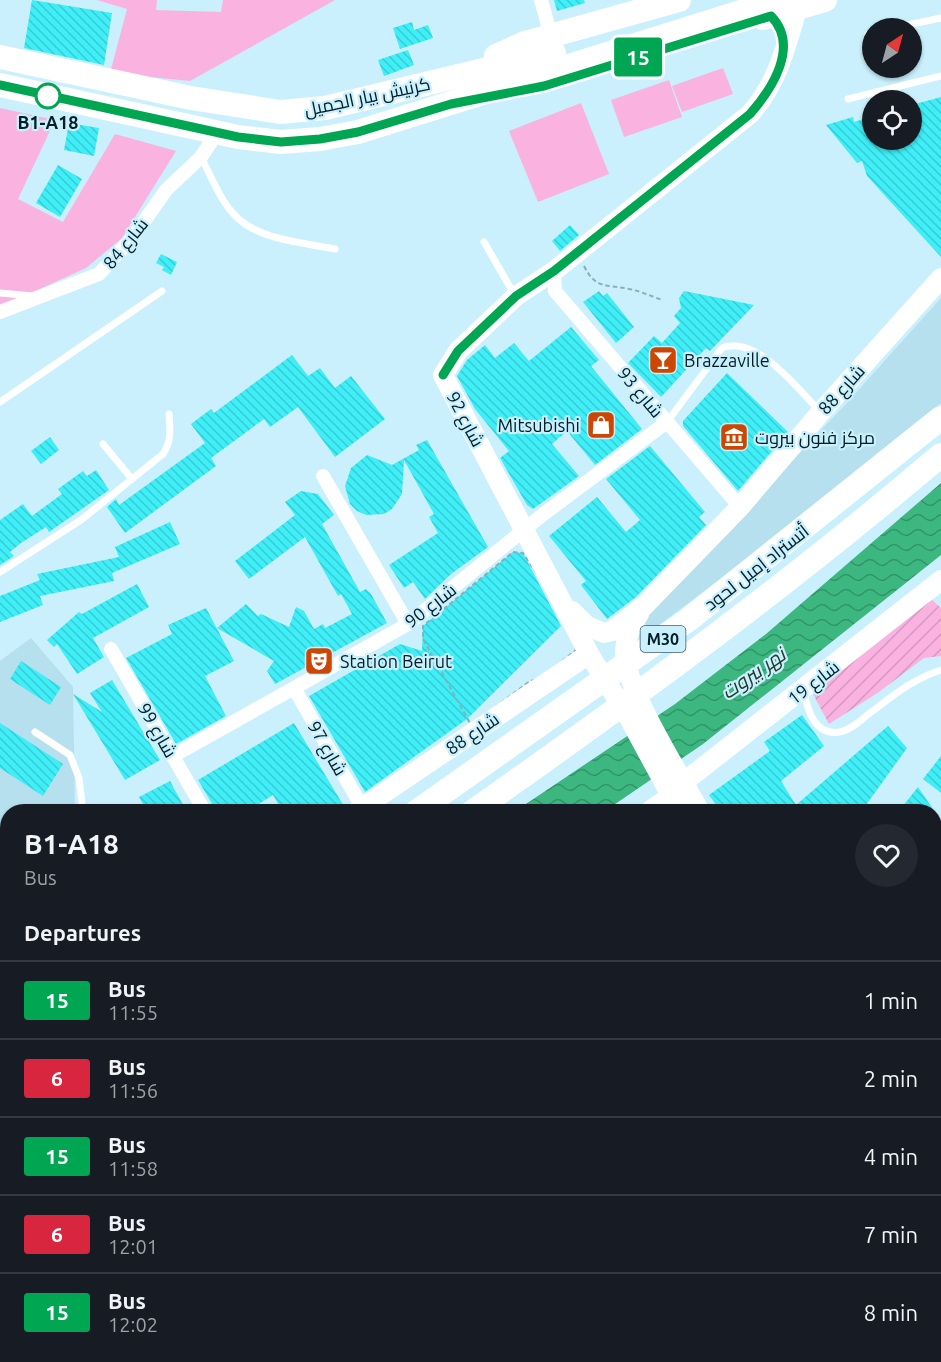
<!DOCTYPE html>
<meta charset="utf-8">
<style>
:root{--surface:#171b24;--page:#242831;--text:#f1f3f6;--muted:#9ea1a6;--line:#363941}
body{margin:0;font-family:Ubuntu,Cairo,sans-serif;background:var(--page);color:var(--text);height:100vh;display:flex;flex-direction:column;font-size:22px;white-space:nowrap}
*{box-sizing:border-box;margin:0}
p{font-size:20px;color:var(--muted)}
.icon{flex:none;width:33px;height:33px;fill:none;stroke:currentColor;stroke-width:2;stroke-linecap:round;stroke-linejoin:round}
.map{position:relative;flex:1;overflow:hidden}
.panel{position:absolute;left:0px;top:804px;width:942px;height:558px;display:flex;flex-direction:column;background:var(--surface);border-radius:24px 24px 0 0;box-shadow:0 2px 4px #0004}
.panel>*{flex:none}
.badge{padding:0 12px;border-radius:4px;font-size:21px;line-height:39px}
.needle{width:39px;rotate:36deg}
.tools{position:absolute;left:862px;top:18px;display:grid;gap:12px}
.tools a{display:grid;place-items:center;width:60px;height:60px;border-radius:50%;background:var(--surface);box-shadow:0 2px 4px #0004;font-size:30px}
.map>.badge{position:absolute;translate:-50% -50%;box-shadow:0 0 0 3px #fff}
h2{padding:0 24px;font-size:22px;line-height:54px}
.round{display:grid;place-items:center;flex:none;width:63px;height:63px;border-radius:32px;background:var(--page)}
.overview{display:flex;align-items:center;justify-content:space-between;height:102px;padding:0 24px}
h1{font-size:28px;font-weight:700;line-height:45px}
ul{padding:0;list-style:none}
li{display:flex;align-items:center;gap:18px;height:78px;padding:0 24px;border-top:2px solid var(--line)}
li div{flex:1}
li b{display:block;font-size:22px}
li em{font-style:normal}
li .badge{min-width:66px;font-weight:700;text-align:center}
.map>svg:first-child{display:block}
.built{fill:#b6e0ee}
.grass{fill:#fab2e1}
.garden{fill:url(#garden-furrows)}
.water{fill:url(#water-waves)}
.building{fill:url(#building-back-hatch)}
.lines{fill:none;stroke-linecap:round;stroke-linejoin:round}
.path{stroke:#8aaeba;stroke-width:2;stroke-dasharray:4.5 3;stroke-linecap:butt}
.lane{stroke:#fff;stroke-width:7}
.street{stroke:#fff;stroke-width:14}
.secondary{stroke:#fff;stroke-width:20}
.highway{stroke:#fff;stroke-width:24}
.line-casing{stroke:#fff;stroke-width:14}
.line{stroke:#00a651;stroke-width:9}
.stop-dot{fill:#fff;stroke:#00a651;stroke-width:3}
.labels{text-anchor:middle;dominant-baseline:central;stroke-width:4.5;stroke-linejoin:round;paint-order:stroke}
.shield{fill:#c9f0fc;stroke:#3c5e68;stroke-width:1.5}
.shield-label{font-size:16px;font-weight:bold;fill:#001f29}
.street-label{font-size:18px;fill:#001f29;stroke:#c9f0fc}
.stop-label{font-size:18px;font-weight:bold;fill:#001f29;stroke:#c9f0fc}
.poi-label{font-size:18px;fill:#001f29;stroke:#c9f0fc;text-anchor:start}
.water-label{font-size:20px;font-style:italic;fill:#233c2f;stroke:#c9f0fc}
</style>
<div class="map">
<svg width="941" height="1362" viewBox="0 0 941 1362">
<defs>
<pattern id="garden-furrows" width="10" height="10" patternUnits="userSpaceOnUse" patternTransform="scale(1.5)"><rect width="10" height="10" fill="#fab2e1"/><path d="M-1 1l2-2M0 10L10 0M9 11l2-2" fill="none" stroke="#d499c1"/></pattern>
<pattern id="water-waves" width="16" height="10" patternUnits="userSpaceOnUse" patternTransform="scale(1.5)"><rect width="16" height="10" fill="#3db780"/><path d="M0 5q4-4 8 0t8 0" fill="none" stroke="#319469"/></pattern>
<pattern id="building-back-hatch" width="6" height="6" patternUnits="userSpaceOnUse" patternTransform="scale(1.5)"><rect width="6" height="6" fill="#3feef6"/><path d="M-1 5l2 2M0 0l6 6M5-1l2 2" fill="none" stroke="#36ccd3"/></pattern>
</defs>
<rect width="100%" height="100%" fill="#c9f0fc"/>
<g class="built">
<path d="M941,298V403L817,506L651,631L642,620L845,405Z"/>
<path d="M31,638L73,687L75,811L8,812L7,930L0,925V661Z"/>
</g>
<g class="grass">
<path d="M97,0H157L156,10L221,12L223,0H335L190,81L110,73L127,9Z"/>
<path d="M723,68L733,94L682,112L672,86Z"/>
<path d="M669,80L682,117L624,137L611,100Z"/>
<path d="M581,103L609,174L538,202L509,131Z"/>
<path d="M0,108L55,120L18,199L63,222L115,134L176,151L122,238L86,268L0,307Z"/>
<path d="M7,1293L8,1354L266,1355L261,1362H0V1299Z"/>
</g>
<path class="garden" d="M931,599L941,608V656L924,658L879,692L829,724L813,694L893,627Z"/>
<g class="water">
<path d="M941,483V555L703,744L605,811L514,812L675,704L766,634Z"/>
<path d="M7,1083V1139L0,1143V1086Z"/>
</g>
<g class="building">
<path d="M32,0L112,13L104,65L24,48Z"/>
<path d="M554,0H584L585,3L557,11Z"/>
<path d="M412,22L414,30L428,25L433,38L400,49L393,28Z"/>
<path d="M408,50L414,65L384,76L378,60Z"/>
<path d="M941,97V257L867,176L862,161L857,163L826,125L853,117L854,122L873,116V140H912V105Z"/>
<path d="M69,123L99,128L94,156L64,150Z"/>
<path d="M58,165L82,179L60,217L36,203Z"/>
<path d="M570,225L579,235L560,251L552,241Z"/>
<path d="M161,254L177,262L171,275L162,270L164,267L156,263Z"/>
<path d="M599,291L603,296L607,293L634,327L616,343L583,302Z"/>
<path d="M684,291L754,305L710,351L706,348L661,397L628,363L654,336L662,343L680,323L674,316L681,308L679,298Z"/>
<path d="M571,327L599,360L591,366L642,429L595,465L567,431L552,444L579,476L533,509L527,505L500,458L509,451L475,409L457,376L467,360L485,345L495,358L514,343L529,361Z"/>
<path d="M292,355L308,376L320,368L335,388L351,376L385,419L335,457L298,407L270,427L264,419L211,458L216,466L125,533L107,507L116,499L119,505L205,443L191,424L211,409L214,413Z"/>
<path d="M727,373L788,432L738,491L683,426V421Z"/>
<path d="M50,437L59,450L41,464L31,451Z"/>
<path d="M427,440L488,547L451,574L425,599L413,582L404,588L389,565L438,533L429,517L434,514L404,460L402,494L392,509L384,514L366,515L357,511L350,504L345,486L351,468L367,455L392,465L419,450L416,445Z"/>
<path d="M650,446L705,512L699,517L706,525L636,597L607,619L581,585L586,581L549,536L597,497L626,532L640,520L606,479Z"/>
<path d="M96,470L109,490L49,532L46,527L21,543L10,552L14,556L0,565V520L23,504L32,516L62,494L58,489L83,471L87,476Z"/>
<path d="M301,491L318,494L334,515L322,524L360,592L366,589L371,594L387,623L275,684L267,671L274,661L217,628L246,604L258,616L261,614L289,627L296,607L304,611L314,629L323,624L325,628L352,614L341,594L338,596L305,537L249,579L235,561L295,515L285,502Z"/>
<path d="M170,522L180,544L112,573L114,581L40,596L43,605L0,622V596L40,580L37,574L119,557L115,547Z"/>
<path d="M513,552L523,553L561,626L467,719L365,792L309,696L400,644L422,651L423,626Z"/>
<path d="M137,584L149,607L93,638L104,657L77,674L57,644L54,647L47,640L79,612L82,614Z"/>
<path d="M206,608L234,661L205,676L226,716L176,744L126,658L172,634L168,625Z"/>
<path d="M21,661L61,687L50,705L10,679Z"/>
<path d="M112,680L160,760L125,780L73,694L102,712L90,693Z"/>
<path d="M802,715L824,746L781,781L796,805L888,726L907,748L861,812H721L709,795L770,751L764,742Z"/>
<path d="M0,723L63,764L43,796L0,768Z"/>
<path d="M294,723L345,808L344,812H283L273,795L246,812H217L198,780Z"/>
<path d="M941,756V793L923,779Z"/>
<path d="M170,781L187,812H147L139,797Z"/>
<path d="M918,787L935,812H898Z"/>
</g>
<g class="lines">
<g class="path">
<path d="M584,266C596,290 607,284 629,289C640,291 651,296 662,300"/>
<path d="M513,552L523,553L568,620L576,650L540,679L530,681L471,725L423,639V626Z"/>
</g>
<g class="lane">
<path d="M893,28L941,18"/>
<path d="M868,34L873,33"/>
<path d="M848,99L941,76"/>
<path d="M201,157C213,180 223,209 245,224C270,241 306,243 335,249"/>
<path d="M484,242L514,294"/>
<path d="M0,293L33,296"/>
<path d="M0,402L162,291"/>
<path d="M667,422L722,348C757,334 797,389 820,411"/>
<path d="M103,444L132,479"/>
<path d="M0,572L81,520L163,454C172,440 170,430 169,414"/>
<path d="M804,693C808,711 815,736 840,732C852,730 864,717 874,710C895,694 915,678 941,670"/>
<path d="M35,732L70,755L79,778L83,812"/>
<path d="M0,917L8,920"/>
<path d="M0,1205L8,1200"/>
</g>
<g class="street">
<path d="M541,0L551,36"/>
<path d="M554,271L555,291L740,507"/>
<path d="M0,312L99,274L134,236L166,190L201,157L213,139L214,132"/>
<path d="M323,476L408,624"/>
<path d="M111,649L205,812"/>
<path d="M294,688L362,807"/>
<path d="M173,756L408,624L541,516L667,422"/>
<path d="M643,812L670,793"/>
<path d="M934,924L941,920"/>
<path d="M934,1235L941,1248"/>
<path d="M351,1354L355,1362"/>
<path d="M650,1354L654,1362"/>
<path d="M673,1362L684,1354"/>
<path d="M795,1362L798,1356"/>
</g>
<g class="secondary">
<path d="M572,611L587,626L604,633L612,631L644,606L740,507L821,412L941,278"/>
<path d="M639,614C632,625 625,638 625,652C625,690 681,776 700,812"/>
<path d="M684,782L941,580"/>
<path d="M356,812L589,654"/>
<path d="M680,812L629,718L589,654L443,375L458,351L516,296L554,271L750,114C777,84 786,47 797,9"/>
<path d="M0,989L8,986"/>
<path d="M934,1189L941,1184"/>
<path d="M934,1286L941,1301"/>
<path d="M934,1339L941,1354"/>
</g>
<g class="highway">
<path d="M763,18L825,0"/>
<path d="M496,56L525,43L679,0"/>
<path d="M0,57L191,98L280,112L325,108L554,53"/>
<path d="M0,85L238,137L281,142L320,139L358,132L779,0"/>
<path d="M416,812L688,620L941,418"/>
<path d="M472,812C633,699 792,582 941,455"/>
<path d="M0,1022L8,1019"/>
<path d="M0,1059L8,1056"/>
</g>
</g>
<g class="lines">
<g class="line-casing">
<path id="line" d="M0,85L238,137L281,142L320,139L358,132L451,104L544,86L771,16C800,46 772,89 750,114L554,271L516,296L458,351L443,375"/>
</g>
<use href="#line" class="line"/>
</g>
<defs>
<g id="bar-square" transform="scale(1.5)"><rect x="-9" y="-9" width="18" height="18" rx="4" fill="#cc4705" stroke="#c9f0fc"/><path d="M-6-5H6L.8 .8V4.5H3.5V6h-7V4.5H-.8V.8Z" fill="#fff"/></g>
<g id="shop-square" transform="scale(1.5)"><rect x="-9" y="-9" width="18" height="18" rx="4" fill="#cc4705" stroke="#c9f0fc"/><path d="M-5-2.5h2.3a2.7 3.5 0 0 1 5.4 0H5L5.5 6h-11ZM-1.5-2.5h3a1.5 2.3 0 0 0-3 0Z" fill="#fff"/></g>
<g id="museum-square" transform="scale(1.5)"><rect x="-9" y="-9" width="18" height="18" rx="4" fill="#cc4705" stroke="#c9f0fc"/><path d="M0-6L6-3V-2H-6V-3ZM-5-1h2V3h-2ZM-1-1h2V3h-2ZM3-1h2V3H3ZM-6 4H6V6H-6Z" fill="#fff"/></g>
<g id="theatre-square" transform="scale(1.5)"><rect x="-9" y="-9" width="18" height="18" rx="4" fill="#cc4705" stroke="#c9f0fc"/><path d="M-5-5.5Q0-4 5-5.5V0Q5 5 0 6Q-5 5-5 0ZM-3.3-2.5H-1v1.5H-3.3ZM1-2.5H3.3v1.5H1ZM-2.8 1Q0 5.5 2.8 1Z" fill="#fff"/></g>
</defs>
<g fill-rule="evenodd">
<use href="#bar-square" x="663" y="360"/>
<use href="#shop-square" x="601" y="425"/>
<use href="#museum-square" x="734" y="437"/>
<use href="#theatre-square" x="319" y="661"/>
</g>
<circle class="stop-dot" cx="48" cy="96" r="12"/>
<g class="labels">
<rect class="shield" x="640.5" y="626" width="45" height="26" rx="4.5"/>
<g class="shield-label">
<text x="663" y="639">M30</text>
</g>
<g class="street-label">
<text transform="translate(367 96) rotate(-12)">كرنيش بيار الجميل</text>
<text transform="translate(125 243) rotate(-51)">شارع 84</text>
<text transform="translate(841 389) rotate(-48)">شارع 88</text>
<text transform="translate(641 392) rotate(50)">شارع 93</text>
<text transform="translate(466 419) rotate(62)">شارع 92</text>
<text transform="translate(756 567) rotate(-38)">أتستراد إميل لحود</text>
<text transform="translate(430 605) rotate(-38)">شارع 90</text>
<text transform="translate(813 682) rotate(-38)">شارع 19</text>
<text transform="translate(158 730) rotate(60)">شارع 99</text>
<text transform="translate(472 733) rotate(-34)">شارع 88</text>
<text transform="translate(328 748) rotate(60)">شارع 97</text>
</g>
<g class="stop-label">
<text x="48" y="122">B1-A18</text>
</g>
<g class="poi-label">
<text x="684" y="360">Brazzaville</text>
<text x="580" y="425" text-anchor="end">Mitsubishi</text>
<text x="755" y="437">مركز فنون بيروت</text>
<text x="340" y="661">Station Beirut</text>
</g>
<g class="water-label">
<text transform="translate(753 673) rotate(-35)">نهر بيروت</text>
</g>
</g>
</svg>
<div class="tools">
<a><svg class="needle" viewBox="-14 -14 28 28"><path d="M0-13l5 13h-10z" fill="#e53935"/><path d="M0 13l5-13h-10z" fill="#9ea1a6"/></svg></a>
<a><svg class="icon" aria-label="locate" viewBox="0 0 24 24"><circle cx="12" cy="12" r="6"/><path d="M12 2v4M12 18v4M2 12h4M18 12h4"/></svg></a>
</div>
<b class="badge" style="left:638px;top:57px;background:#00a651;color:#fff">15</b>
<section class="panel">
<div class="overview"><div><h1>B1-A18</h1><p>Bus</p></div><a class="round"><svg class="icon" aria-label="heart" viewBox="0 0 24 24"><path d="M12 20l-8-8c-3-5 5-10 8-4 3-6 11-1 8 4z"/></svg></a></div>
<h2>Departures</h2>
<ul>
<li><span class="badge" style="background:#00a651;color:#fff">15</span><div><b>Bus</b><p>11:55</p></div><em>1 min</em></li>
<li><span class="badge" style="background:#d7263d;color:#fff">6</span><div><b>Bus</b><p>11:56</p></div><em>2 min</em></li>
<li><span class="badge" style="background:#00a651;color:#fff">15</span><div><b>Bus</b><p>11:58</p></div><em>4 min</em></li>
<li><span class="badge" style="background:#d7263d;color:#fff">6</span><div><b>Bus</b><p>12:01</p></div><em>7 min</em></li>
<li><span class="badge" style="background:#00a651;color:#fff">15</span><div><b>Bus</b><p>12:02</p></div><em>8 min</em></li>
</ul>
</section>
</div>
